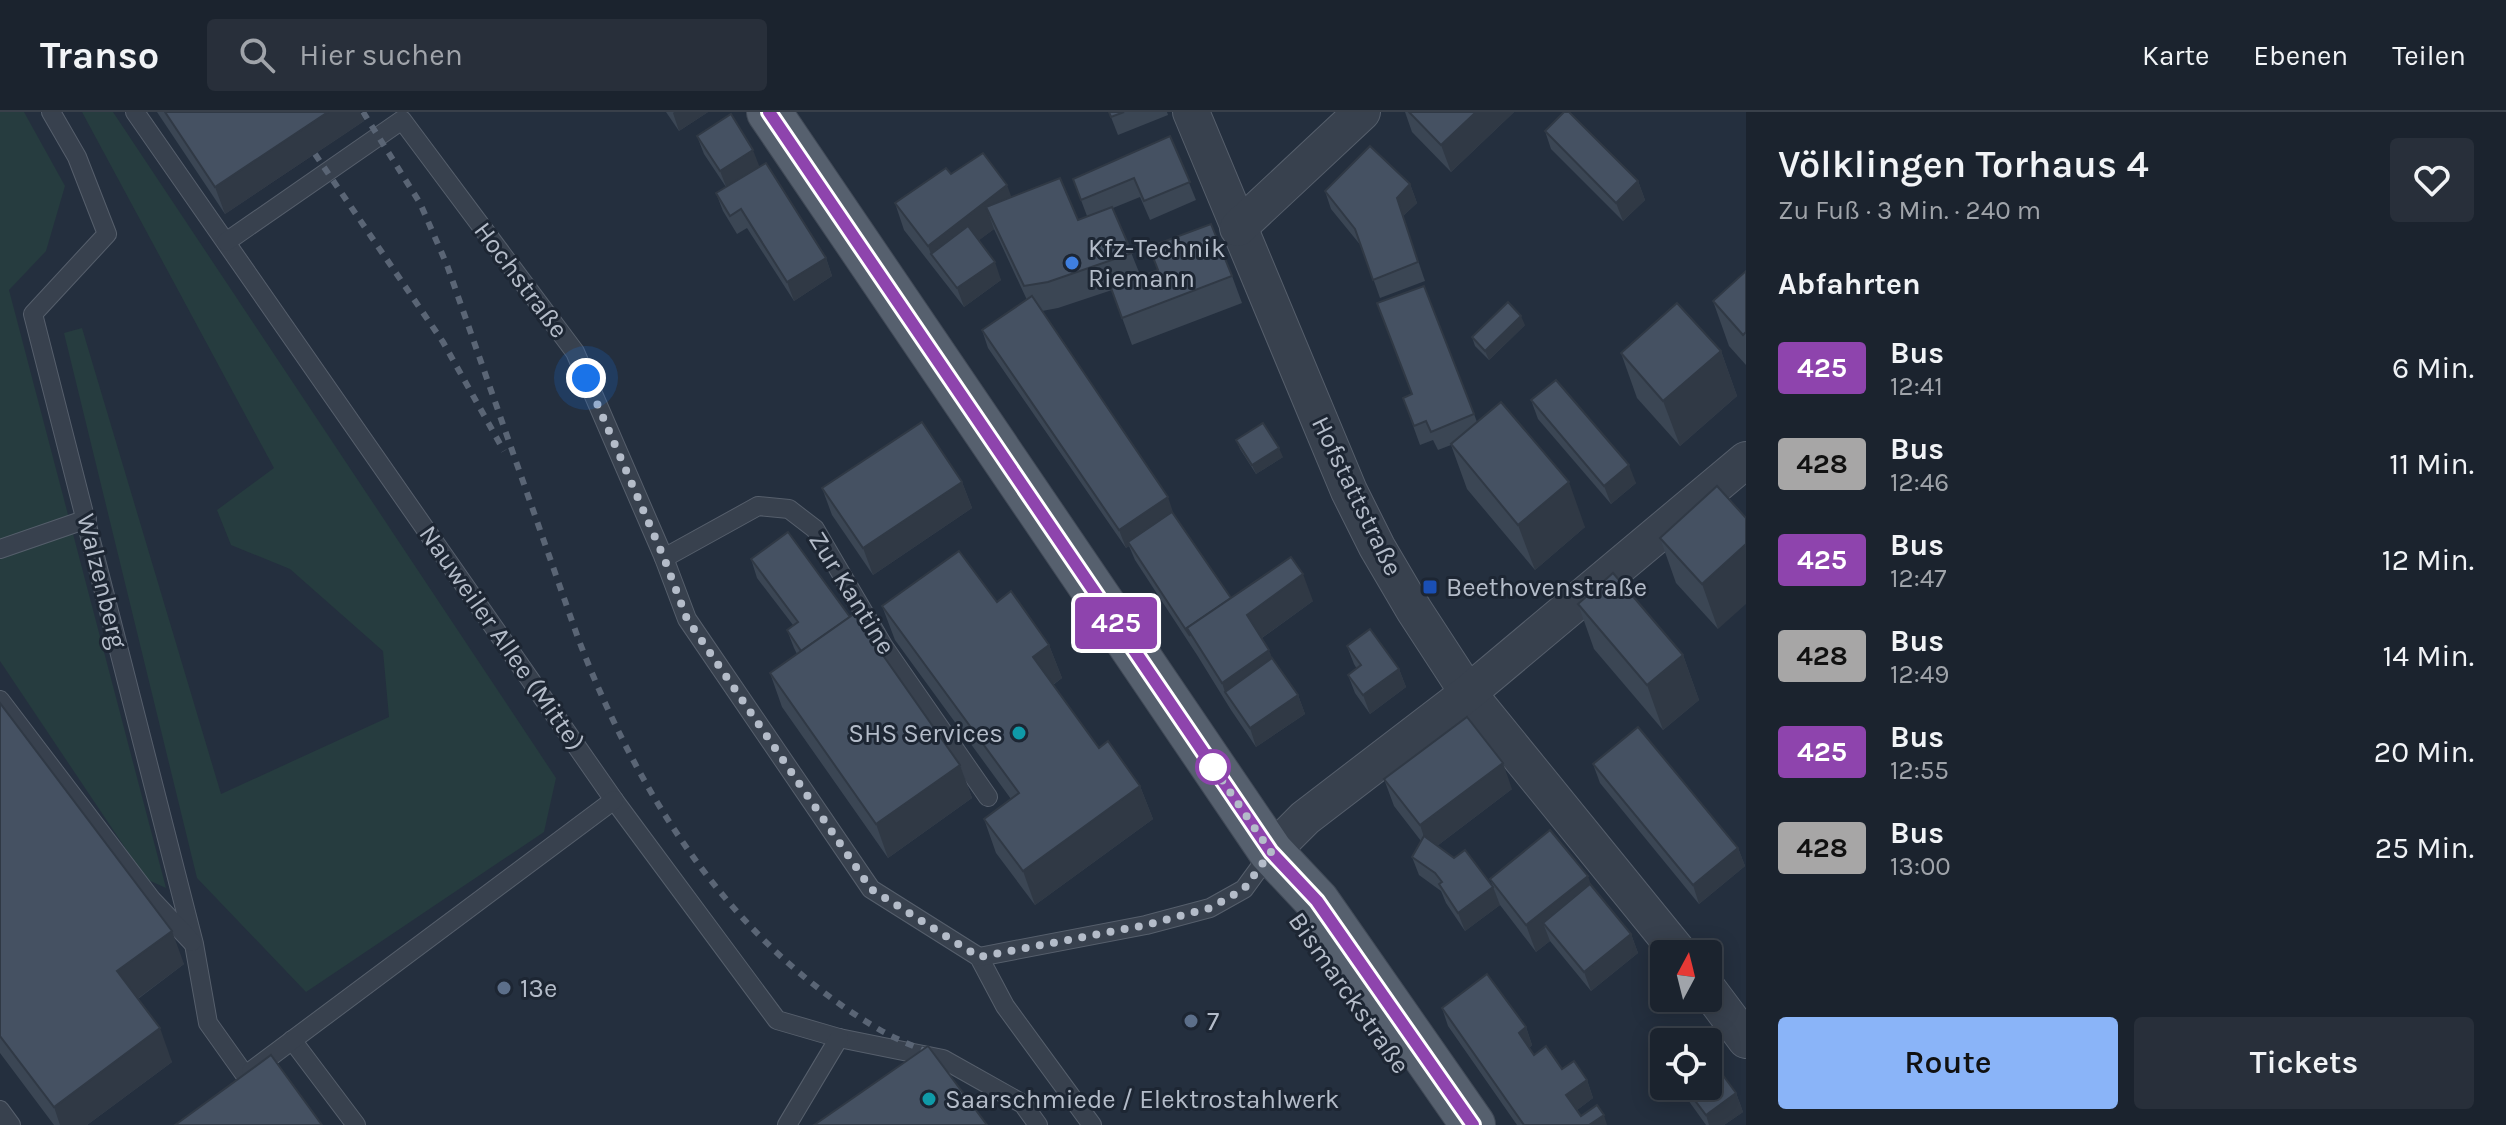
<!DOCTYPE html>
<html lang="de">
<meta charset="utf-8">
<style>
:root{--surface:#1b232e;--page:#282f3a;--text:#f1f3f6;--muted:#a0a4aa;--line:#39404a;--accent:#8ab4f8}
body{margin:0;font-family:Karla,sans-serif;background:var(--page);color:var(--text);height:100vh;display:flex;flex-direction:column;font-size:30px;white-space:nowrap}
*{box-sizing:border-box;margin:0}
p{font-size:26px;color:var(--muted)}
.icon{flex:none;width:44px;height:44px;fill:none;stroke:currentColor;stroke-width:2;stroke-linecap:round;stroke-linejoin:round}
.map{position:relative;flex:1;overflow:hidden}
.panel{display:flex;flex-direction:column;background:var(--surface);width:760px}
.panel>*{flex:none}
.badge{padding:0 16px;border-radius:6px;font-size:28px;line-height:52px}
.needle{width:52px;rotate:7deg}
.fabs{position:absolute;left:1650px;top:828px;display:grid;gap:16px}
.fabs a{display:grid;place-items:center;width:72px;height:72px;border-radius:8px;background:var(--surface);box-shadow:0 4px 20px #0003,0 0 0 2px var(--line);font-size:40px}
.you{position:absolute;width:40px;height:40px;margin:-20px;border:6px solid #fff;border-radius:50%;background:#1a73e8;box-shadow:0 0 0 12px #1a73e833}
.map>.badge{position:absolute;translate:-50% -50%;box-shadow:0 0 0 4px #fff}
h2{padding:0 32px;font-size:30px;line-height:72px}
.round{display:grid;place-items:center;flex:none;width:84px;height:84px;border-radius:8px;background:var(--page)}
.headline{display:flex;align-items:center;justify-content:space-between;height:136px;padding:0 32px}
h1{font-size:38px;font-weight:600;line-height:60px}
.button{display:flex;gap:16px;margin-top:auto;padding:16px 32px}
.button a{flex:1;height:92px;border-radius:8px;background:var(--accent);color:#111;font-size:32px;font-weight:600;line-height:92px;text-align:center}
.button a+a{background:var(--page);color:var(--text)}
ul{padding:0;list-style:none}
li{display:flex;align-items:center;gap:24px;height:96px;padding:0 32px}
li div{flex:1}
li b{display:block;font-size:30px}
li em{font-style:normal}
li .badge{min-width:88px;font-weight:700;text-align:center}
header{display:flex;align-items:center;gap:48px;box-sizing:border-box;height:112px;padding:0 40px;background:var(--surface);border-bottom:2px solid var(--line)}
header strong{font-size:38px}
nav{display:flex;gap:44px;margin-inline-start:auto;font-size:28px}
.search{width:560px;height:72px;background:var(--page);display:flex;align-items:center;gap:20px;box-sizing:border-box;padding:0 28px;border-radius:8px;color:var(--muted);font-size:30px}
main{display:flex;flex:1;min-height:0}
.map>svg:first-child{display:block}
.green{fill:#263c3f}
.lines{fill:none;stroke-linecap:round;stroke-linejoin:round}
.service-casing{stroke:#565f6c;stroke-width:20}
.minor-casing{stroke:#565f6c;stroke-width:38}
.primary-casing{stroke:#414a57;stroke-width:46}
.service{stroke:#38414e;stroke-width:18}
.minor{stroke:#38414e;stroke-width:36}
.primary{stroke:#56606e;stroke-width:44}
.rail{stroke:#5a6575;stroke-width:6;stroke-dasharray:8 8;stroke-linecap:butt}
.wall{fill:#3b4654}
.shaded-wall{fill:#303945}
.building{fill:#455162;stroke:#303945;stroke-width:2}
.line-casing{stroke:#fff;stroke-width:18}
.line{stroke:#8e44ad;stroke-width:12}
.walk{stroke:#b4bcc9;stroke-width:8;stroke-dasharray:0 14.4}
.shop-dot{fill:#3f7fe0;stroke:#1d2633;stroke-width:3}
.transit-dot{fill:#1a4fb4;stroke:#1d2633;stroke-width:3}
.culture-dot{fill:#0f9aa8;stroke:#1d2633;stroke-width:3}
.stop-dot{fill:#fff;stroke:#8e44ad;stroke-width:4}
.service-dot{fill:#5c6f8a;stroke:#1d2633;stroke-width:3}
.labels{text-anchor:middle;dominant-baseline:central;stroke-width:6;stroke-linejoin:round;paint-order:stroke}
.poi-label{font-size:26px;fill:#b4bcc9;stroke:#1d2633;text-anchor:start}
.street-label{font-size:26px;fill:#b4bcc9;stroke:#1d2633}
</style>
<header>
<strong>Transo</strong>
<div class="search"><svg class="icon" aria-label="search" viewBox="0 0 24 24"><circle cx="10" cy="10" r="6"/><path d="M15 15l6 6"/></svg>Hier suchen</div>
<nav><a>Karte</a><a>Ebenen</a><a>Teilen</a></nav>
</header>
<main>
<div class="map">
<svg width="1746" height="1013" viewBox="0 0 1746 1013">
<rect width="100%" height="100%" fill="#242f3e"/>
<g class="green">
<path d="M0,0H24L65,74L46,139L9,178L166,776L146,767L0,549Z"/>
<path d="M82,0H113L556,666L544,720L306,880L197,766L64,221L82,216L221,682L389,605L383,539L290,457L231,433L217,398L274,356Z"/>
</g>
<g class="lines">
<g class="service-casing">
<g id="service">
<path d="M51,0L77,45L107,122L33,202L194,832L208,911L245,963"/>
<path d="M135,0L614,688L777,908L839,926L943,947L1023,992L1038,1013"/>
<path d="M226,130L402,8L575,240L664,446L687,507L871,777L979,845L1005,894L1092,1013"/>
<path d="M0,437L87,407"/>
<path d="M664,446L758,394L789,397L815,417L884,535L988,685"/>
<path d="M0,588L152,788L192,830"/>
<path d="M979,845L1146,813L1210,796L1244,777L1271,740"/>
<path d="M292,928L356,1013"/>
<path d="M251,959L614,688"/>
<path d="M0,998L11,1013"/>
<path d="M787,1013L839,926"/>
</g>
</g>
<g class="minor-casing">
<g id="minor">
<path d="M1191,0L1349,379L1377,435L1414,498L1468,581L1680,842"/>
<path d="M1238,116L1362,0"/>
<path d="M1271,740L1305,706L1468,581L1746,348"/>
<path d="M1708,877L1746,928"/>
</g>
</g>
<g class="primary-casing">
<path id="primary" d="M769,0L1271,740L1317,789L1473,1013"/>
</g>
<use href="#service" class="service"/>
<use href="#minor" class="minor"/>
<use href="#primary" class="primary"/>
<g class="rail">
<path d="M363,0L420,91L447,153L578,526C638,683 731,831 880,918C896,927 913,934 930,941"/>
<path d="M315,42L443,230L504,339"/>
</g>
</g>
<g class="wall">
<path d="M157,0H360L364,9L225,102Z"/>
<path d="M666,0H708L679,19Z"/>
<path d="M1109,0H1167L1168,3L1118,23Z"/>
<path d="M1405,0H1514L1451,60L1412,20Z"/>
<path d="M1545,19L1638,69L1645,88L1623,109L1551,37Z"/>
<path d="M697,24L760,55L826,146L832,164L794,189L747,116L737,122L723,99L716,81L726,75L704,42Z"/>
<path d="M1170,24L1196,88L1150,108L1140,85L1113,96L1141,165L1158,158L1149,135L1232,164L1242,191L1132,233L1112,178L1058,196L1042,199L1174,403L1231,486L1313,489L1262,526L1272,546L1298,583L1305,602L1256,635L1231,598L1197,543L1135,448L1129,434L1126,436L988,236L982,218L1027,188L994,117L979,128L1001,168L964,195L904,118L895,91L951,62L1011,85L1078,108L1087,104L1073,67Z"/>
<path d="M1410,72L1417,91L1403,104L1425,169L1380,186L1362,135L1331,97L1325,79Z"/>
<path d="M1746,159V253L1729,234L1713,189Z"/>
<path d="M1525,213L1489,248L1475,234L1472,225Z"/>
<path d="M1721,239L1737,284L1680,334L1637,286L1621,241Z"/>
<path d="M1403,286L1474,302L1477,310L1585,415L1535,458L1467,377L1451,333L1438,338L1433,328L1420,333Z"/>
<path d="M1531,288L1636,371L1611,392L1538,307Z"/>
<path d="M1236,328L1283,345L1256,362L1240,337Z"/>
<path d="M962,370L972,396L873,463L832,403L822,376Z"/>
<path d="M1717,374L1718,517L1676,471L1660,426Z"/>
<path d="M751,447L960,653L972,686L888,746L782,595L770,561L797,542L794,536L787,518L793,513L757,466Z"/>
<path d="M997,490L1049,533L1062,566L1053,573L1099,636L1140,674L1153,707L1035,793L996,741L984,707L1011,687L895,528L882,494Z"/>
<path d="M1578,492L1683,543L1699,588L1663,618L1594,537Z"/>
<path d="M1347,534L1399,557L1406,575L1370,602L1355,581L1348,563L1357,557L1354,552Z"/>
<path d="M0,591L184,852L138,887L172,950L87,1013H54L0,941Z"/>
<path d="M1593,652L1738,736L1745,754L1699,792L1600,671Z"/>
<path d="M1384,667L1512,677L1437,734L1493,775L1500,793L1490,767L1590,772L1631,822L1638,841L1591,879L1550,829L1536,840L1500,793L1465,819L1446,791L1441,779L1419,763L1412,745L1421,729L1394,694Z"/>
<path d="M1442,896L1526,915L1532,933L1529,936L1534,943L1562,957L1587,968L1593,986L1577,998L1581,1004L1607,1013H1517L1448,914Z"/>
<path d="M1678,974H1708L1736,981L1743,1000L1724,1013H1706Z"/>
</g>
<g class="shaded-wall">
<path d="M328,0H360L364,9L225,102L215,75Z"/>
<path d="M674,0H708L679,19L673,1Z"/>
<path d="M1476,0H1514L1451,60L1441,33Z"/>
<path d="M753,38L760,56L727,77L720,59Z"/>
<path d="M1638,69L1645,88L1623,109L1616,91Z"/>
<path d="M1410,72L1417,91L1403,104L1425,169L1397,86Z"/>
<path d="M1007,73L1017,100L986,95L994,117L942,156L931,142L928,134Z"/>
<path d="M826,146L832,164L794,189L787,170Z"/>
<path d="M995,150L1001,168L964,195L957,176Z"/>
<path d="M1521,204L1525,213L1489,248L1485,239Z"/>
<path d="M1721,239L1737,284L1680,334L1663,289Z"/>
<path d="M1279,336L1283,345L1256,362L1252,353Z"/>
<path d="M1629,353L1636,371L1611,392L1604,374Z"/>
<path d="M962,370L972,396L873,463L863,436Z"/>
<path d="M1569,370L1585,415L1535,458L1518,413Z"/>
<path d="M1168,385L1174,403L1128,430L1129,434L1126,436L1119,418Z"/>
<path d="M1746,432V492L1718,517L1702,472Z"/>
<path d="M1303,462L1313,489L1256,530L1247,503Z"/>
<path d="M1049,533L1062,566L1045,578L1033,545Z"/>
<path d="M1269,538L1279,564L1225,580L1222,571Z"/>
<path d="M1683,543L1699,588L1663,618L1647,573Z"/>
<path d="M1399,557L1406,575L1370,602L1363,583Z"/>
<path d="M1298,583L1305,602L1256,635L1250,616Z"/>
<path d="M1503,651L1512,677L1429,740L1420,713Z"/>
<path d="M960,653L972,686L888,746L876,712Z"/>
<path d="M1140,674L1153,707L1035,793L1023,759Z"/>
<path d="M1738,736L1745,754L1699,792L1693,773Z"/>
<path d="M1588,764L1597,791L1543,811L1550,829L1536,840L1526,813Z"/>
<path d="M1493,775L1500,793L1465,819L1458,801Z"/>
<path d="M172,819L184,852L129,893L117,859Z"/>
<path d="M1631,822L1638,841L1591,879L1584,860Z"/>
<path d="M1526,915L1532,933L1525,939L1519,921Z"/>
<path d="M160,916L172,950L87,1013H60L54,995Z"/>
<path d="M1587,968L1593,986L1573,1001L1566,983Z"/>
<path d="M1736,981L1743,1000L1724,1013H1709L1706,1003Z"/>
<path d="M1604,1003L1607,1013H1589Z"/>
</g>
<g class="building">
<path d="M165,0H328L215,75Z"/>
<path d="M1109,0H1124L1111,5Z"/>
<path d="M1409,0H1476L1441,33Z"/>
<path d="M1564,0H1569L1638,69L1616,91L1545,19Z"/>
<path d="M731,2L753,38L720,59L697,24Z"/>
<path d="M1170,24L1190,70L1144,89L1134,66L1081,88L1073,67Z"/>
<path d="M1370,34L1410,72L1397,86L1418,150L1373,168L1355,117L1325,79Z"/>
<path d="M983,41L1007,73L928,134L895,91L946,56L951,62Z"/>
<path d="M766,51L826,146L787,170L741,97L730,104L716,81Z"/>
<path d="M1060,66L1078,108L1112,95L1132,141L1048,170L1024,174L986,95Z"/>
<path d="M1211,112L1232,164L1122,206L1111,176L1158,158L1149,135Z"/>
<path d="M968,114L995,150L957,176L931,142Z"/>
<path d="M1746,159V220L1743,223L1713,189Z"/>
<path d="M1424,174L1474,302L1431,320L1426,309L1414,314L1403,286L1412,282L1377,191Z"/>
<path d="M1032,184L1168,385L1119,418L982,218Z"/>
<path d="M1508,190L1521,204L1485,239L1472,225Z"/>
<path d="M1677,191L1721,239L1663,289L1621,241Z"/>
<path d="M1556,268L1629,353L1604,374L1531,288Z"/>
<path d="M1501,290L1569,370L1518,413L1451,332Z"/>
<path d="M922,310L962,370L863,436L822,376Z"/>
<path d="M1263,311L1279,336L1252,353L1236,328Z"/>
<path d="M1717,374L1746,406V432L1702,472L1660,426Z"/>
<path d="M1172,400L1231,486L1187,516L1190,524L1128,430Z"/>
<path d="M788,420L850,505L801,539L787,518L798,510L751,447Z"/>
<path d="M959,439L997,490L1011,479L1049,533L1033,545L1099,636L1108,629L1140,674L1023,759L984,707L1019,681L882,494Z"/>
<path d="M1291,445L1303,462L1247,503L1269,538L1222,571L1187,516Z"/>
<path d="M1613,461L1683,543L1647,573L1578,492Z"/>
<path d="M854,502L960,653L876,712L770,561Z"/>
<path d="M1370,517L1399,557L1363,583L1348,563L1361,553L1347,534Z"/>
<path d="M1272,546L1298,583L1250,616L1225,580Z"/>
<path d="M0,591L172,819L117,859L160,916L54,995L0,924Z"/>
<path d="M1467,605L1503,651L1420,713L1384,667Z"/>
<path d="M1638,615L1738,736L1693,773L1593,652Z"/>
<path d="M1550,718L1588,764L1526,813L1490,767Z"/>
<path d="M1424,724L1454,746L1465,738L1493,775L1458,801L1439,772L1442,770L1435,761L1412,745Z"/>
<path d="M1590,772L1631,822L1584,860L1543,811Z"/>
<path d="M1487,862L1526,915L1519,921L1534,943L1546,934L1562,957L1574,949L1587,968L1566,983L1581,1004L1597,993L1604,1003L1589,1013H1524L1442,896Z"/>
<path d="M928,934L987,1013H814Z"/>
<path d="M271,943L322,1013H175Z"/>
<path d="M1708,943L1736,981L1706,1003L1684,974H1708Z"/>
</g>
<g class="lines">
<g class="line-casing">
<path id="line" d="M769,0L1271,740L1317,789L1473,1013"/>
</g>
<use href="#line" class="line"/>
<path class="walk" d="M586,266L664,446L687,507L871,777L979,845L1146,813L1210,796L1244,777L1271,740L1213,655"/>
</g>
<circle class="shop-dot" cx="1072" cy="151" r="8"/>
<rect class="transit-dot" x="1422" y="467" width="16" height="16" rx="4"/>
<g class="culture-dot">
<circle cx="1019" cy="621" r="8"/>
<circle cx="929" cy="987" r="8"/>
</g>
<circle class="stop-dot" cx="1213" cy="655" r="16"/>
<g class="service-dot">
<circle cx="504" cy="876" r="8"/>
<circle cx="1191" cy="909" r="8"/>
</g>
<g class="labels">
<g class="poi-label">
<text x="1088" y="136">Kfz-Technik<tspan x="1088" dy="30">Riemann</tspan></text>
<text x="1446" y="475">Beethovenstraße</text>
<text x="1003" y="621" text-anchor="end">SHS Services</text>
<text x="520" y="876">13e</text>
<text x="1207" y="909">7</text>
<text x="945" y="987">Saarschmiede / Elektrostahlwerk</text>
</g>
<g class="street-label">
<text transform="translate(521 168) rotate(53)">Hochstraße</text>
<text transform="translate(1357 384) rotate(64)">Hofstattstraße</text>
<text transform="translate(102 469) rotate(76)">Walzenberg</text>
<text transform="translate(852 481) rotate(58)">Zur Kantine</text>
<text transform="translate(502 526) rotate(55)">Nauweiler Allee (Mitte)</text>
<text transform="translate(1349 881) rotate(55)">Bismarckstraße</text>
</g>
</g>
</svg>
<div class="fabs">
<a><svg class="needle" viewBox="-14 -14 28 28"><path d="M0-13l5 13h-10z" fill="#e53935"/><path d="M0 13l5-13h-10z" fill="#a0a4aa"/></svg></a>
<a><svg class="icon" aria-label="locate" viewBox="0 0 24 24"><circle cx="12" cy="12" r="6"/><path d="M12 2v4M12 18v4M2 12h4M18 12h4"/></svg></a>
</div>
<div class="you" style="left:586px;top:266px"></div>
<b class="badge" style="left:1116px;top:511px;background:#8e44ad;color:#fff">425</b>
</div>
<section class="panel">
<div class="headline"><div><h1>Völklingen Torhaus 4</h1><p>Zu Fuß · 3 Min. · 240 m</p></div><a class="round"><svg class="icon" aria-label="heart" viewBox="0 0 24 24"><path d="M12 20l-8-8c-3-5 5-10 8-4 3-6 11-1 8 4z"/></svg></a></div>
<h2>Abfahrten</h2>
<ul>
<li><span class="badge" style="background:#8e44ad;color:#fff">425</span><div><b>Bus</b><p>12:41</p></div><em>6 Min.</em></li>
<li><span class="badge" style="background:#a7a6a6;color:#111">428</span><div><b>Bus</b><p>12:46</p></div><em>11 Min.</em></li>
<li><span class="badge" style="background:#8e44ad;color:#fff">425</span><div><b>Bus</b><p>12:47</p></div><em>12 Min.</em></li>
<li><span class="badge" style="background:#a7a6a6;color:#111">428</span><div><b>Bus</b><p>12:49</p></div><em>14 Min.</em></li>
<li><span class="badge" style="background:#8e44ad;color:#fff">425</span><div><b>Bus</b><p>12:55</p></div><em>20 Min.</em></li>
<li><span class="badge" style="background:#a7a6a6;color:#111">428</span><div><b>Bus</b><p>13:00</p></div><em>25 Min.</em></li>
</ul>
<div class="button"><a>Route</a><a>Tickets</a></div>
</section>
</main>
